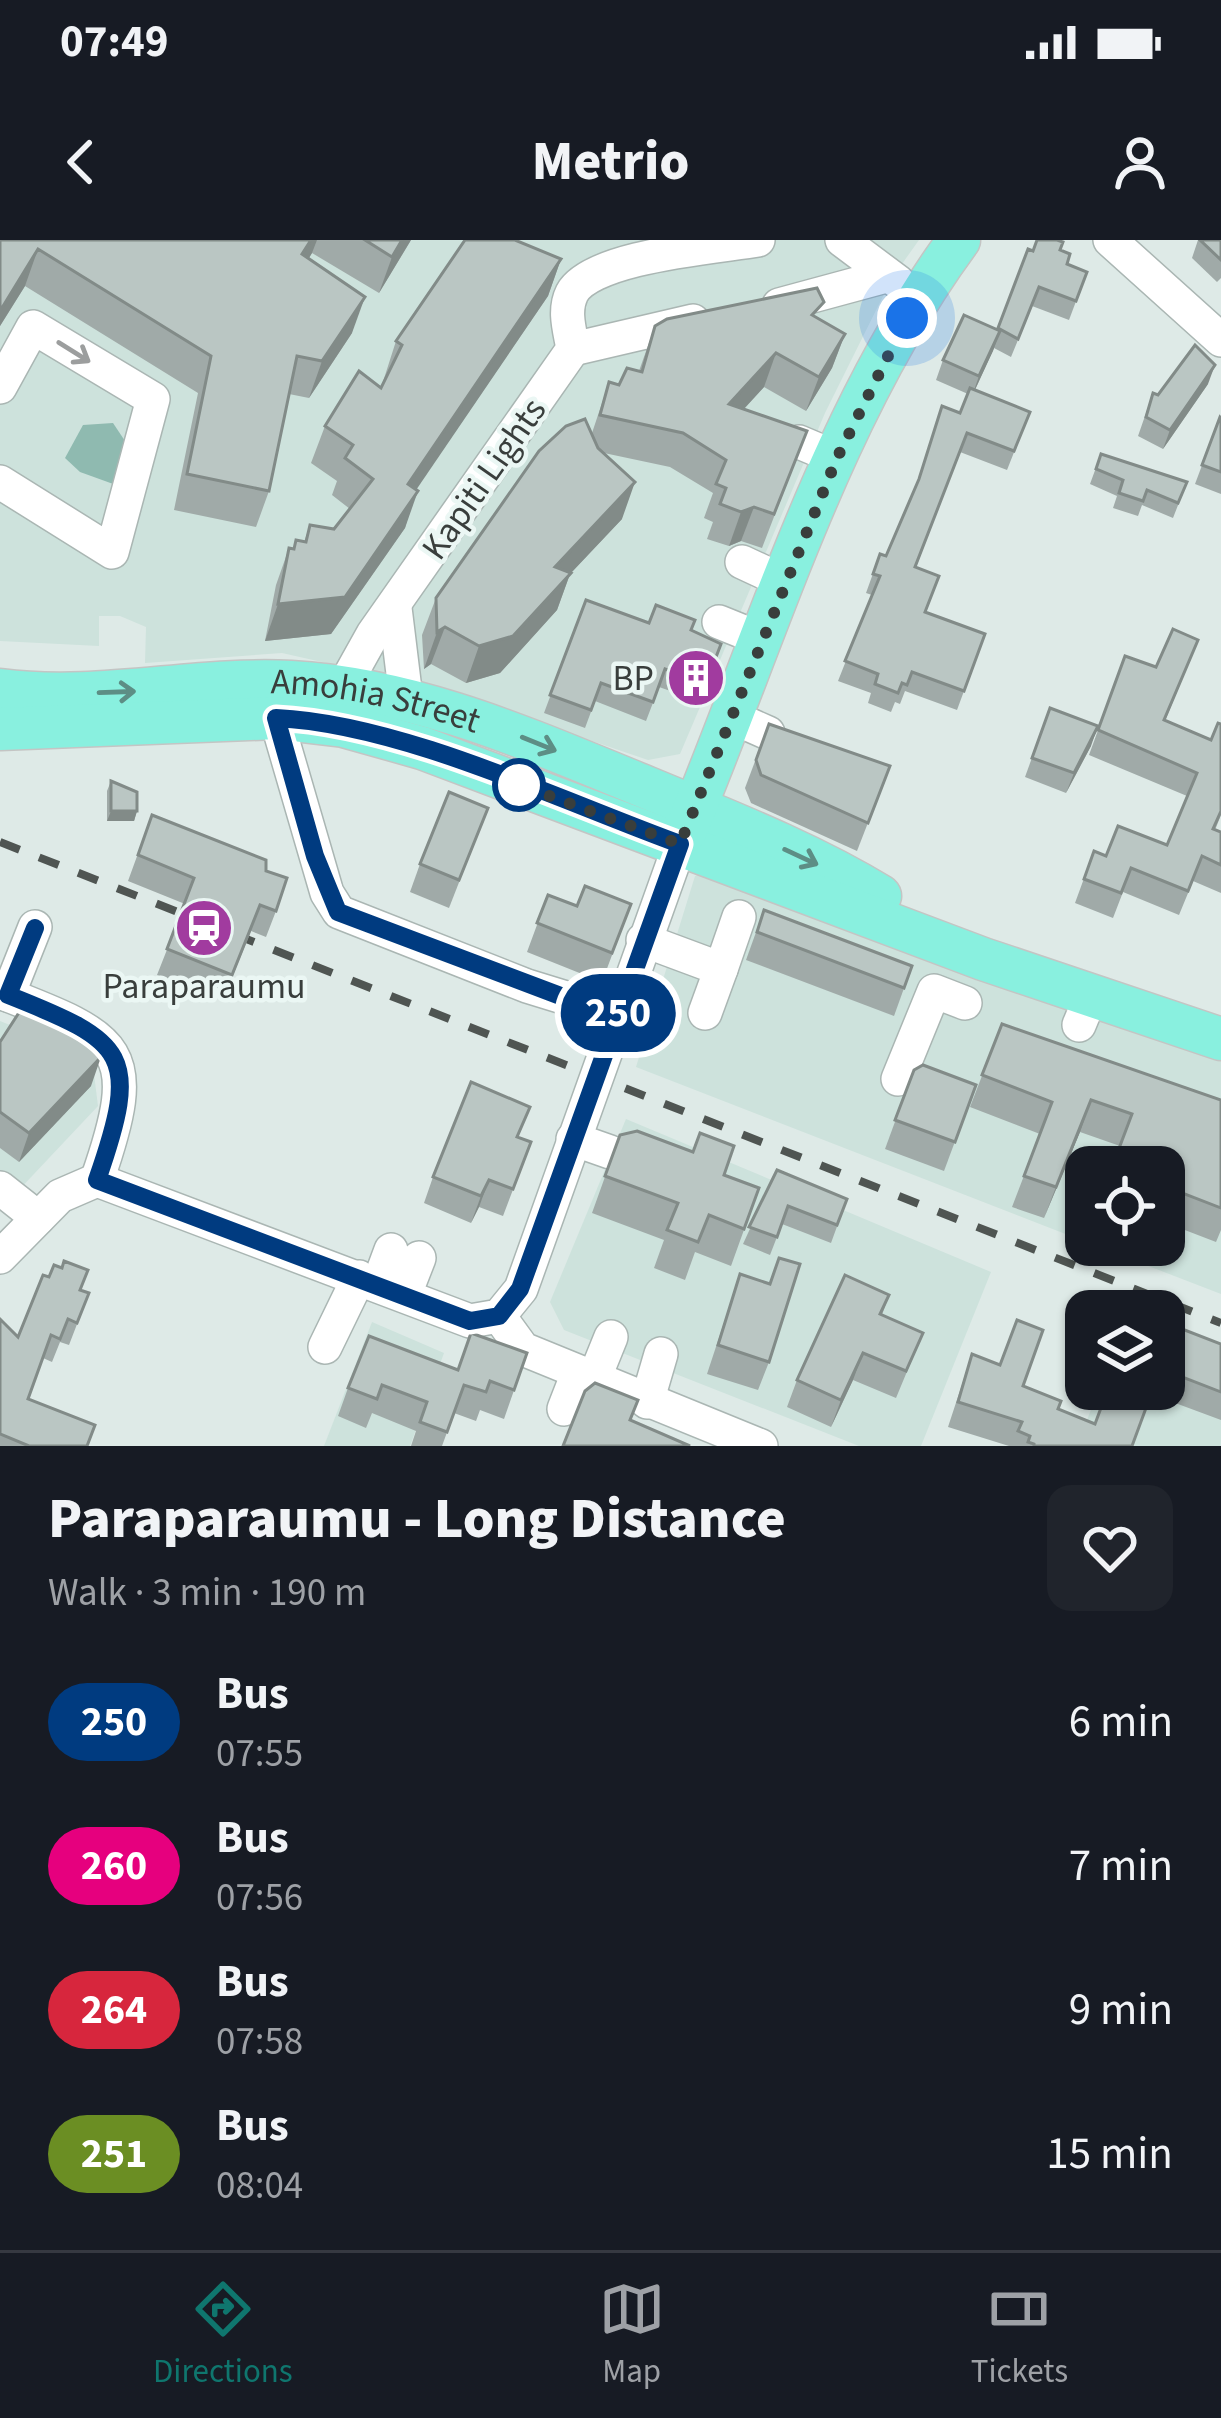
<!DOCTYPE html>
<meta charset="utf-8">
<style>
:root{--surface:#171b24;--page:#20242c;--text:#f1f3f6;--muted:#9ea1a6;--line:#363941;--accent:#0f766e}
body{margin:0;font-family:"Source Sans 3",sans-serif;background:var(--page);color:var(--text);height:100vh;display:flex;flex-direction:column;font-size:45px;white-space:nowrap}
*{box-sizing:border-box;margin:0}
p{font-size:39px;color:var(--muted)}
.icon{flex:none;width:66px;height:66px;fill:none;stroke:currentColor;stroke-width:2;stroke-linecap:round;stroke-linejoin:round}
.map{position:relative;height:1206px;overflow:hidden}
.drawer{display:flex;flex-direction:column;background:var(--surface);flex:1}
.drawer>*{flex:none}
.badge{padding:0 24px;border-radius:39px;font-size:42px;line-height:78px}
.tools{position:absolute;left:1065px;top:906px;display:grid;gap:24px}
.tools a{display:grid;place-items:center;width:120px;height:120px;border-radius:24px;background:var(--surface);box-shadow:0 3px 9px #0004;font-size:60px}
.you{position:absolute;width:60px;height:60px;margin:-30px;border:9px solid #fff;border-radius:50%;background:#1a73e8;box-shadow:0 0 0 18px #1a73e833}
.map>.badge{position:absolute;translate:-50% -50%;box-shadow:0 0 0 6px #fff}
.round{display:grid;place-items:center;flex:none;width:126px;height:126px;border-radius:24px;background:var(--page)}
.overview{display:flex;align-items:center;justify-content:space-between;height:204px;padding:0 48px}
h1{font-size:57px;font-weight:800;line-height:90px}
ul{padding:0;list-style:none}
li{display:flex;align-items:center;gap:36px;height:144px;padding:0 48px}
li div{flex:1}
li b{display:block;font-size:45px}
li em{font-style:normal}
li .badge{min-width:132px;font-weight:700;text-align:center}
.status{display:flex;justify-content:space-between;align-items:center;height:84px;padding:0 60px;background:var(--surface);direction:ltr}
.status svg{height:33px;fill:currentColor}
header{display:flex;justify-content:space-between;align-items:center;height:156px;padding:0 48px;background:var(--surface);font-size:54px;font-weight:800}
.menu{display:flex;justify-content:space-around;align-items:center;height:168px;border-top:3px solid var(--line);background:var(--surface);font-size:33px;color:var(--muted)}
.menu a{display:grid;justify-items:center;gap:6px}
.menu .active{color:var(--accent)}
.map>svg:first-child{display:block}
.built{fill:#cde2dc}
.forest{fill:#8fbab0}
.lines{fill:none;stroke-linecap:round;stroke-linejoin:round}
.minor-casing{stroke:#aab6b3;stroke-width:36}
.major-casing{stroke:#c4c5c4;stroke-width:45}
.minor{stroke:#fff;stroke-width:33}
.major{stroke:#89f0df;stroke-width:42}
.rail{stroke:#4f5552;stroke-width:8;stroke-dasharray:21 21;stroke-linecap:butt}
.wall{fill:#a0aaa8}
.shaded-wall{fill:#828b88}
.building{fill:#bac6c3;stroke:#828b88;stroke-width:3}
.oneway{stroke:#9c9e9e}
.oneway2{stroke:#5d8e85}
.line-casing{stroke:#fff;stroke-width:27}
.line{stroke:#003b80;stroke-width:18}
.walk{stroke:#393e3c;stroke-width:12;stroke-dasharray:0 21.6}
.stop-dot{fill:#fff;stroke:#003b80;stroke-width:6}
.labels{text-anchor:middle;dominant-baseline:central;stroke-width:9;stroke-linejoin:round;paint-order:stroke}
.street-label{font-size:36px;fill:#393e3c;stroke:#ebf7f4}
.poi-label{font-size:36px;fill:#393e3c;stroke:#ebf7f4;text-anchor:end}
</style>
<div class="status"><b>07:49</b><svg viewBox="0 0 49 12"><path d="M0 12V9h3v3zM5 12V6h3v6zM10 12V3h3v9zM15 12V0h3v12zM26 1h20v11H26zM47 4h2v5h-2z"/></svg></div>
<header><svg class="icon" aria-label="back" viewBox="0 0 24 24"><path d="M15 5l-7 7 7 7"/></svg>Metrio<svg class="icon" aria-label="person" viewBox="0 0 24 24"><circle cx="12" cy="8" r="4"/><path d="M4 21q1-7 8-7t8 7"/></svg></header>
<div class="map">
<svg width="1221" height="1206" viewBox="0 0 1221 1206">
<rect width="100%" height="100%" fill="#deeae7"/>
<g class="built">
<path d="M0,0H919L892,38L825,173L680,514L648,520L433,447L282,413L145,423L146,387L120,376H99V406L0,401Z"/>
<path d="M720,627L1221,817V1054L1094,1005H1164V927H1086V1002L636,827L695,636Z"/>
<path d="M0,781L92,818L98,866L0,970Z"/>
<path d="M626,879L991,1032L921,1206H859L564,1090L550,1062Z"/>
<path d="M372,1082L444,1113L410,1206H324Z"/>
<path d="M1221,1120V1206H1077L1099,1149H1164Z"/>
</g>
<path class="forest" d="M113,183L127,204L116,245L80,232L65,218L83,185Z"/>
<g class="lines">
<g class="minor-casing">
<g id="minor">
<path d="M842,0L898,42"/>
<path d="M1110,0L1221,100"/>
<path d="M779,65L886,36"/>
<path d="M573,109L693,81"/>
<path d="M0,147L33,87L153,159L112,312L0,242"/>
<path d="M799,202L837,218"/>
<path d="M742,322L785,342"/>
<path d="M395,368L406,458"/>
<path d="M719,382L761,399"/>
<path d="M344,446L373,394L573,109C570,91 563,71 572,53C592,16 717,7 758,0"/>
<path d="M732,477L768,493"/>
<path d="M276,478L327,653L339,672L527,746L618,774"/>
<path d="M643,700L721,729L739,677"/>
<path d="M0,752C122,799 143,808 97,940"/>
<path d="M8,755L35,687"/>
<path d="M705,773L721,729"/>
<path d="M1079,785L1092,754"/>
<path d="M898,839L934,751L965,763"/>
<path d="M573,899L610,912"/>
<path d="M0,948L38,978"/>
<path d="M0,1017L60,956L97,940L470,1081L499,1076L521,1049L680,604"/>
<path d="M378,1045L391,1010"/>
<path d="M405,1054L419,1018"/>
<path d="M499,1076L523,1109L761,1206"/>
<path d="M325,1107L359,1037"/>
<path d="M594,1139L611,1097"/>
<path d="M647,1162L661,1114"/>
<path d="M564,1169L578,1133"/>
</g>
</g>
<g class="major-casing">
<g id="major">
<path id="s1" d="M0,450C98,463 194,437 291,442C418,449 532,501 648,548C725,580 808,612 880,656"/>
<path d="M0,489L276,478L344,486L422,508L983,719L1221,799"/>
<path d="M685,592C768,394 830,175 959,0"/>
</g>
</g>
<use href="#minor" class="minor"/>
<use href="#major" class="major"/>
<path class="rail" d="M0,602L1221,1083"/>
</g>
<g class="wall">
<path d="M0,0H411L379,53L312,13L308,19L352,93L309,158L289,154L269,251L256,287L174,270L198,153L25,46L0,86Z"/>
<path d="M1198,0H1221V38L1217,42L1192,18Z"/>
<path d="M1028,9L1033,11L1060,10L1067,24L1087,32L1069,80L1032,66L1011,117L994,108L975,150L1030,172L1007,230L960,212L916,327L925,372L985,394L957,470L905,451L900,464L895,462L891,472L868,463L871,453L838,441L872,355L866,353L880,314L886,316L916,247L942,166L960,173L968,154L936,140L943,120L997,90Z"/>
<path d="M561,19L548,56L416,249L405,288L331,394L265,401L276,345L289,308L293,309L296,300L304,302L310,285L334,289L350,269L332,255L337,241L311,223L325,186L381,148L396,101Z"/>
<path d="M818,78L845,94L832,128L806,171L764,147L744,169L807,191L762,308L741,301L729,306L707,299L713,282L704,278L713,253L670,227L604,213L622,279L570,334L557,370L500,433L466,443L431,424L424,429L422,395L436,358L592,193L609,142L619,145L639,131L655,86Z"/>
<path d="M1208,144L1163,209L1138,196L1153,153L1158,155Z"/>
<path d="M1220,177L1221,178V254L1195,244Z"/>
<path d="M1101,214L1187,242L1173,278L1142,265L1138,276L1113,268L1117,256L1090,244Z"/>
<path d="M586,360L649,383L691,390L721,404L699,461L659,447L646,481L595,461L585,488L544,473Z"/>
<path d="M1198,400L1165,481L1221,575L1215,590L1221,592V653L1193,641L1179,675L1123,652L1113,678L1075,663L1094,611L1106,616L1167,605L1187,556L1089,515L1125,416L1156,427Z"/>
<path d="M1050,468L1091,506L1066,553L1025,537Z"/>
<path d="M769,484L890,526L857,611L751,563L745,548Z"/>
<path d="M111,541L137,571L134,581H107V551Z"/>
<path d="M488,568L449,668L410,652L420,624Z"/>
<path d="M152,575L266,631L276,671L266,697L251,691L223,760L157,735L185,664L128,641Z"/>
<path d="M548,655L577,666L631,664L602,742L527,712Z"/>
<path d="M764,670L912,726L894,776L746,720Z"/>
<path d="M1002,784L1221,860V990L1216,1002L1164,982V927L1120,906L1080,892L1044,978L1012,967L1040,894L970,867Z"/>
<path d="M0,802L91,846L19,922L0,908Z"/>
<path d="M914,830L976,845L944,931L885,909Z"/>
<path d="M620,895L759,948L731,1026L695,1012L685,1040L654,1028L664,1000L592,973Z"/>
<path d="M518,897L531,902L503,976L479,967L471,983L424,963L433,937Z"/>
<path d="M777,930L847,959L831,1003L782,984L770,1015L743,1004Z"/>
<path d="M779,1018L769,1122L758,1150L707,1134L740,1034L770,1044Z"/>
<path d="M49,1037L89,1053L69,1105L60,1102L52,1122L43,1118L28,1159L88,1206H0V1079L18,1097Z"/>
<path d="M889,1055L882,1075L923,1093L896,1158L853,1140L831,1187L787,1167L797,1140Z"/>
<path d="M1164,1082L1221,1104V1180L1151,1154L1132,1206H1009L948,1187L972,1114L1058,1169L1095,1184L1108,1149H1164Z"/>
<path d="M527,1113L504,1179L480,1170L476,1181L454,1173L442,1206H411L416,1191L372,1173L366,1188L338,1176L348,1148L458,1130Z"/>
</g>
<g class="shaded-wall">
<path d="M311,0H317L312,13L289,51L302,14Z"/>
<path d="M402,0H411L379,53L392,17Z"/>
<path d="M38,9L25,46L0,86V71Z"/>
<path d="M561,19L548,56L395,281L408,244Z"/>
<path d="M365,57L352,93L309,158L322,121Z"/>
<path d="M1000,91L993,111L972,156L979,136Z"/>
<path d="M845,94L832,128L806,171L819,137Z"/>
<path d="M776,113L764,147L717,198L729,164Z"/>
<path d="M1215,125L1208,144L1163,209L1170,190Z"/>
<path d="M635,242L622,279L570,334L557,370L500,433L466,443L479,406Z"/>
<path d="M418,251L405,288L331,394L265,401L278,364Z"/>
<path d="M754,267L741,301L729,306L741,272Z"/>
<path d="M445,387L431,424L424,429L437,392Z"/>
<path d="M1098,486L1091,506L1066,553L1074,533Z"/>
<path d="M111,571H137L134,581H107Z"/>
<path d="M101,817L91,846L19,922L29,893Z"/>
<path d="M1091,860L1080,892L1044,978L1056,947Z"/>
<path d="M489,940L479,967L471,983L481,956Z"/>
<path d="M863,1113L853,1140L831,1187L841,1160Z"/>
</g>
<g class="building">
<path d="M0,0H311L302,14L365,57L322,121L297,116L269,251L187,234L211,116L38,9L0,71Z"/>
<path d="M365,0H402L392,17Z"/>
<path d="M465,0H515L561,19L408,244L418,251L345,357L278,364L289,308L294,309L296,300L306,302L310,285L334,289L373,239L345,218L353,205L325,186L359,131L381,148L402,105L396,101Z"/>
<path d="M1037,0H1057L1063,2L1060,10L1070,14L1067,24L1087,32L1076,61L1039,47L1018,99L998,88L1028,9L1033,11Z"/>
<path d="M1200,0H1221V20Z"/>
<path d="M817,48L824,62L812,75L845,94L819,137L776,113L729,164L807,191L774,274L754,267L741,272L720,264L726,248L716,244L726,220L683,193L600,175L609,142L619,145L627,128L642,132L655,86L667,79Z"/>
<path d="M964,75L1000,91L979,136L943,120Z"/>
<path d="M1195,105L1215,125L1170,190L1146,177L1153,153L1158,155Z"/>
<path d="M970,148L1030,172L1014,211L967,193L915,327L939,336L925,372L985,394L964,451L912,432L907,445L902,443L898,453L875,444L878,434L845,421L880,336L873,334L880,314L886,316L919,239L942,166L960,173Z"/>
<path d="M1220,177L1221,178V232L1202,225Z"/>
<path d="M585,179L598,208L635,242L555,327L571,333L513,396L479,406L445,387L437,392L436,358L539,211L566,186Z"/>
<path d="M1101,214L1187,242L1178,263L1147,250L1143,261L1119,253L1123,240L1096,229Z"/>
<path d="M586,360L649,383L656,365L695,380L691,390L721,404L706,443L665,429L653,462L601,443L591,470L550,455Z"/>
<path d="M1173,389L1198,400L1164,480L1211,500L1218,483L1221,484V571L1213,589L1221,592V625L1202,616L1188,651L1131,628L1121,653L1084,639L1094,611L1106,616L1118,586L1167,605L1197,533L1098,490L1125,416L1156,427Z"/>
<path d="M1050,468L1098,486L1074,533L1032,518Z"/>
<path d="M769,484L890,526L868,583L761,535L756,520Z"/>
<path d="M111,541L137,552V571H111Z"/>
<path d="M449,552L488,568L459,640L420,624Z"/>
<path d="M152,575L266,620V631L287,638L276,671L260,665L232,735L167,709L194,638L138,615Z"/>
<path d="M585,646L631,664L612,713L537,683L548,655L577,666Z"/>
<path d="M764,670L912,726L904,748L757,692Z"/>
<path d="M20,771L98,797L101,817L29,893L0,872V802Z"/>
<path d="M1002,784L1221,860V968L1164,946V927H1112L1132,874L1091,860L1056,947L1024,936L1052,862L982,835Z"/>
<path d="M923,825L976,845L955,902L895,880L914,830Z"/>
<path d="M471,842L530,867L517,897L531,902L513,949L489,940L481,956L433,937Z"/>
<path d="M637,891L693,912L700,893L734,906L724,935L759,948L744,989L709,975L698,1002L667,990L678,963L605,936L620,895Z"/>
<path d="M777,930L847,959L837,985L788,966L777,997L749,987Z"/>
<path d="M779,1018L800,1024L769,1122L718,1105L740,1034L770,1044Z"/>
<path d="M64,1021L88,1030L80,1050L89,1053L77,1083L68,1079L60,1099L51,1095L28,1159L95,1185L87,1206H29L0,1194V1079L18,1097L43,1035L49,1037L54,1025L62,1028Z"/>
<path d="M845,1035L889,1055L880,1074L923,1093L906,1131L863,1113L841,1160L797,1140Z"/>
<path d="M1017,1080L1043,1090L1023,1146L1061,1161L1058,1169L1095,1184L1108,1149H1153L1132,1206H1034V1204L1028,1202L1030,1196L1018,1191L1022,1182L958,1162L972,1114L1000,1125Z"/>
<path d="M1164,1082L1221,1104V1152L1164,1130Z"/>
<path d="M471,1093L527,1113L514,1150L490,1141L486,1152L464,1145L447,1192L420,1182L427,1162L382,1145L377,1159L348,1148L369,1096L458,1130Z"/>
<path d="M595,1143L638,1160L630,1180L690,1206H563L585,1151Z"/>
</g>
<defs><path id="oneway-shaft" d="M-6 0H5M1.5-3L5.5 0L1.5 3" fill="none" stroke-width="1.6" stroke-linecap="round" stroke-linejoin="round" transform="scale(3)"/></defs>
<use class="oneway" href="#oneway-shaft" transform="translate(74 112) rotate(32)"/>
<g class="oneway2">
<use href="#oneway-shaft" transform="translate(117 452) rotate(-2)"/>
<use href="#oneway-shaft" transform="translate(539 504) rotate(22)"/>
<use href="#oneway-shaft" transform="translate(801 617) rotate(25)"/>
</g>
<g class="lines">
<g class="line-casing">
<path id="line" d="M35,688L8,755C127,802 141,814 97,940L470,1081L499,1076L520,1049L680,604C559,560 402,484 276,478L315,616L338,672L595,769"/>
</g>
<use href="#line" class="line"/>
<path class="walk" d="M519,545L514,543L680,604L837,218L907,78"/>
</g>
<defs>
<g id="building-disc" transform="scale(3)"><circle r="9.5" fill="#a13b9f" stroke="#ebf7f4"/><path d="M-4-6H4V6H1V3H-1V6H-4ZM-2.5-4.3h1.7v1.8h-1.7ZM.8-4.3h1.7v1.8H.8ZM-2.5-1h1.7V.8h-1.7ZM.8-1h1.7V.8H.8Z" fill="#fff"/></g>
<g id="station-disc" transform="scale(3)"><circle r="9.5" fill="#a13b9f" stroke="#ebf7f4"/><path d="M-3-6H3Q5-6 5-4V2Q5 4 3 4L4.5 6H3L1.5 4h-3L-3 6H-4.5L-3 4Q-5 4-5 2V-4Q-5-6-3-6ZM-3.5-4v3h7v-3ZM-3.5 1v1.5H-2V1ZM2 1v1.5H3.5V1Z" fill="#fff"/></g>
</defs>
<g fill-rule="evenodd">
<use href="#building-disc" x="696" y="438"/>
<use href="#station-disc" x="204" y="688"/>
</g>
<circle class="stop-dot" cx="519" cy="545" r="24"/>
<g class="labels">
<g class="street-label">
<text transform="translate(484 239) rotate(-55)">Kapiti Lights</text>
<text stroke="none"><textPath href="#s1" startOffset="378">Amohia Street</textPath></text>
</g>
<g class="poi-label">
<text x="654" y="438">BP</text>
<text x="204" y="746" text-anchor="middle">Paraparaumu</text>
</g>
</g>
</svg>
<div class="tools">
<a><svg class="icon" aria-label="locate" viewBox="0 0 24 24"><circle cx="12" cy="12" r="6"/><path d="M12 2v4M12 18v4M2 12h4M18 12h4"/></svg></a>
<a><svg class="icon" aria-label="layers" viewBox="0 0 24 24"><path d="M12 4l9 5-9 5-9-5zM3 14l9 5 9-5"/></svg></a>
</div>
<div class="you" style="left:907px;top:78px"></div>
<b class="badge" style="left:618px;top:773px;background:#003b80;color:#fff">250</b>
</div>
<section class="drawer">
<div class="overview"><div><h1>Paraparaumu - Long Distance</h1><p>Walk · 3 min · 190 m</p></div><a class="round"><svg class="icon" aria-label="heart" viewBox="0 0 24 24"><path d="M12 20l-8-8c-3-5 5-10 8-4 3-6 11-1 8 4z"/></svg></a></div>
<ul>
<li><span class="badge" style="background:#003b80;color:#fff">250</span><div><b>Bus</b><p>07:55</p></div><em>6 min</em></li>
<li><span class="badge" style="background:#e6007e;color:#fff">260</span><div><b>Bus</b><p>07:56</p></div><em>7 min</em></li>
<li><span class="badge" style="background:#d7263d;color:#fff">264</span><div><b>Bus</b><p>07:58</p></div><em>9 min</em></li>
<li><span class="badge" style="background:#6b8e23;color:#fff">251</span><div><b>Bus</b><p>08:04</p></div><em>15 min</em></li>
</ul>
</section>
<nav class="menu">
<a class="active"><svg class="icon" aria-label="directions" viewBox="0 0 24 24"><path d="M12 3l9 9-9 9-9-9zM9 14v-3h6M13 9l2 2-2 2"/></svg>Directions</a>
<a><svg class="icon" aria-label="map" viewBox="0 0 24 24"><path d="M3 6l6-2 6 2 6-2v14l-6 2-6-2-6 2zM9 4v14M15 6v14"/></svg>Map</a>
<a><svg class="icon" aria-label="tickets" viewBox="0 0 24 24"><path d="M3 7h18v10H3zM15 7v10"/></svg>Tickets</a>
</nav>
